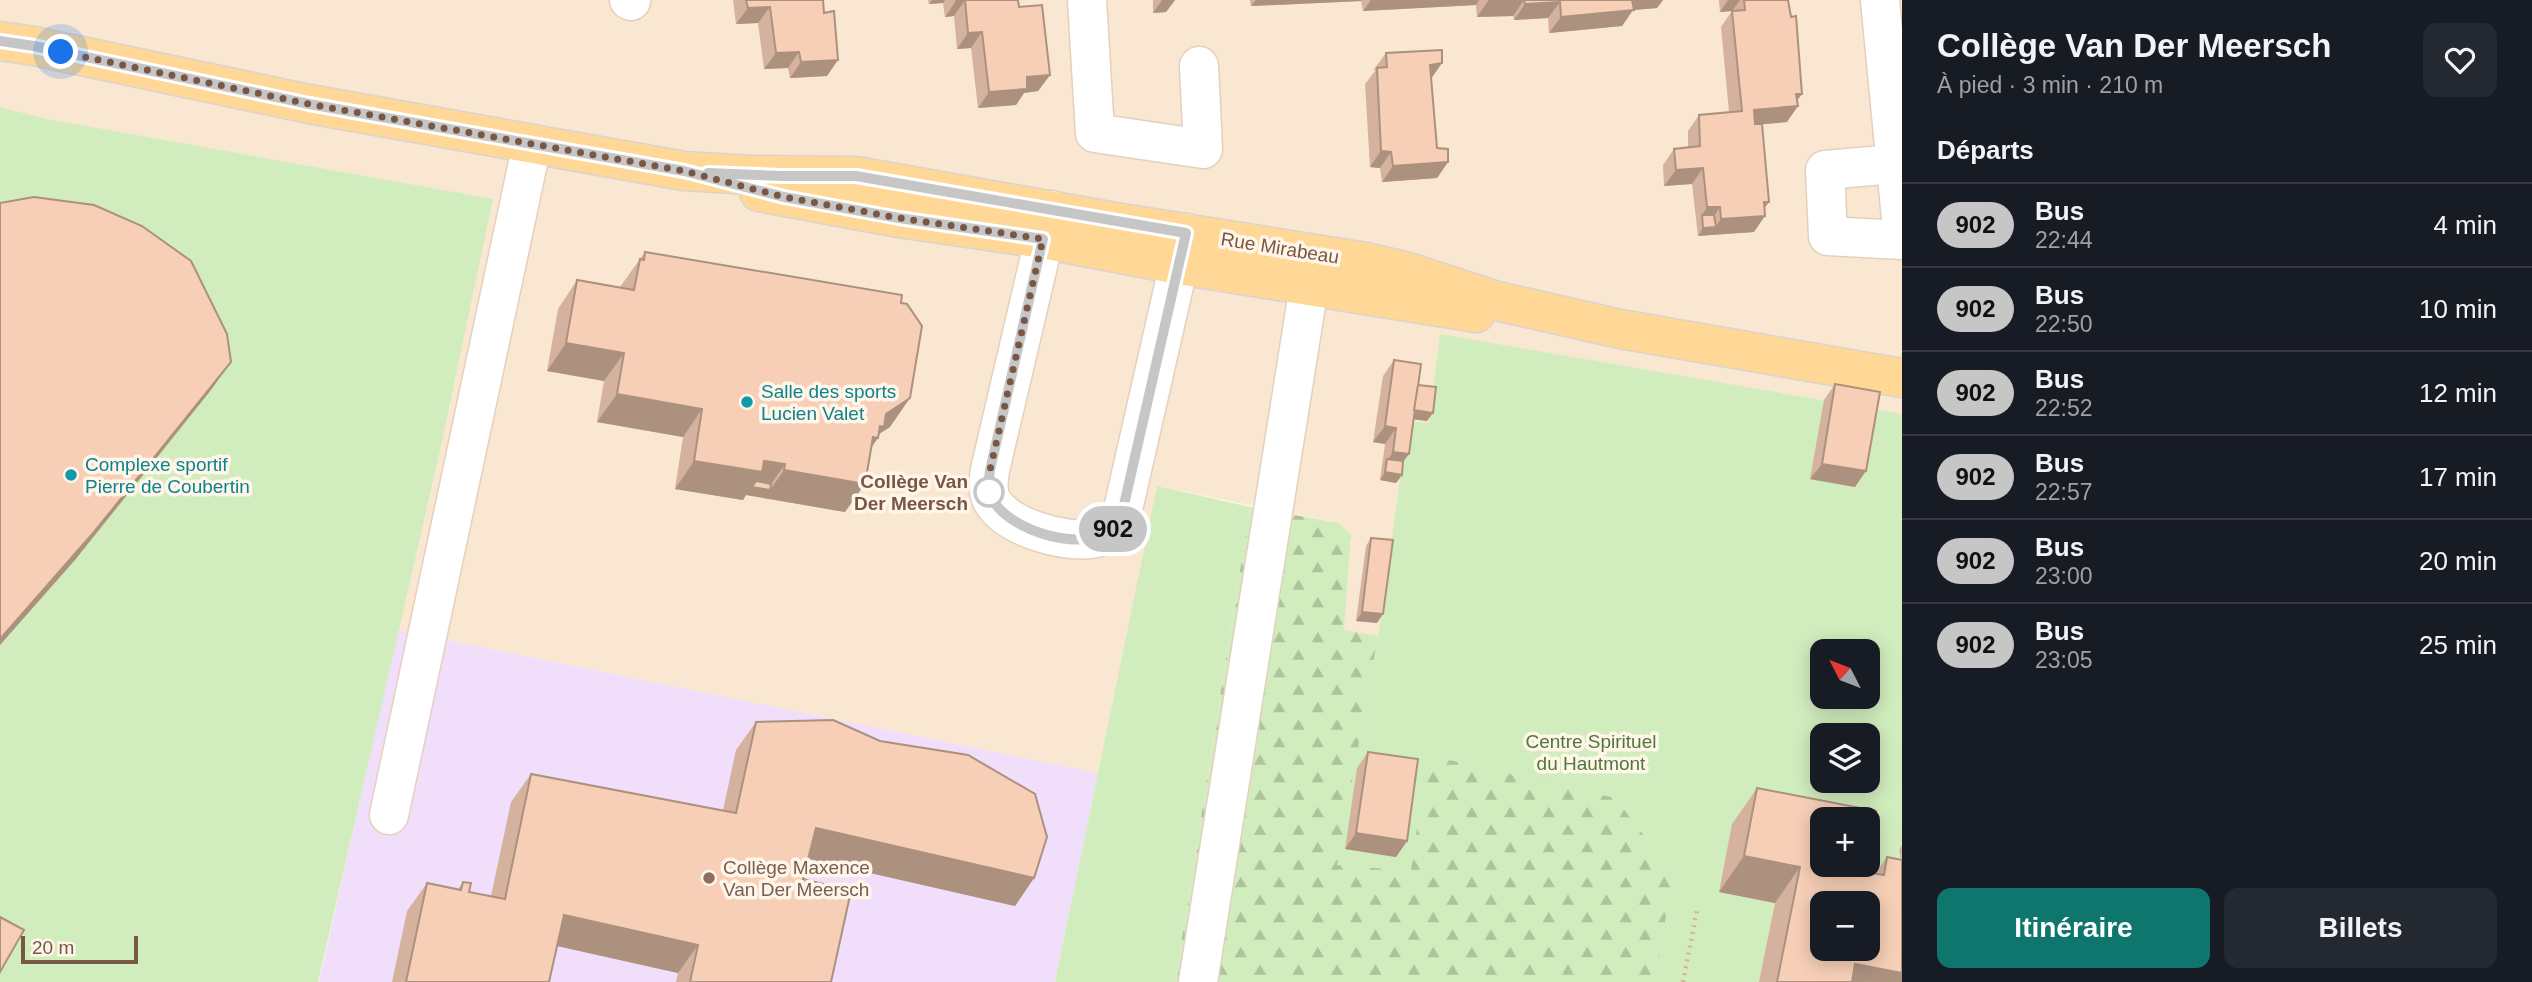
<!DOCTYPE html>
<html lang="fr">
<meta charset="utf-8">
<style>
:root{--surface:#171b24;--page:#242831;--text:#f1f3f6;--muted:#9ea1a6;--line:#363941;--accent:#0f766e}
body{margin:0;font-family:Helvetica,sans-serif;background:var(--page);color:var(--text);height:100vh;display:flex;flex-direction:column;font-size:26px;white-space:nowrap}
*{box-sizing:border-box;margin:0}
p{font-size:23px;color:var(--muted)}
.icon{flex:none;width:38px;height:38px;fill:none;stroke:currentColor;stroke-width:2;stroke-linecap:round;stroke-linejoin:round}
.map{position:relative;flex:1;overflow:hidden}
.drawer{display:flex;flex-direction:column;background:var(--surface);width:630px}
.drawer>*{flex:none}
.badge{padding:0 14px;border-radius:23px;font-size:24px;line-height:46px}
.needle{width:46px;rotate:312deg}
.buttons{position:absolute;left:1810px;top:639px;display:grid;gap:14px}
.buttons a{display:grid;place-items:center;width:70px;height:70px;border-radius:14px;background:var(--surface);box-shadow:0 4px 18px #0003;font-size:35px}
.scale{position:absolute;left:21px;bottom:18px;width:117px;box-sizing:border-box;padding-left:7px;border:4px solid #785745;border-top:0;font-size:19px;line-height:24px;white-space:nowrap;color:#785745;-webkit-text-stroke:5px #fff6e9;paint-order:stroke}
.you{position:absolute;width:35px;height:35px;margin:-18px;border:5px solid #fff;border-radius:50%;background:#1a73e8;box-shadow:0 0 0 10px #1a73e833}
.map>.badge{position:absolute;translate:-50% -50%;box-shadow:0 0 0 4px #fff}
h2{padding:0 35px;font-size:26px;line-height:63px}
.round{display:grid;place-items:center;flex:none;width:74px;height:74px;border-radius:14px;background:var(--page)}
.overview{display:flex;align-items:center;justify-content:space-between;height:119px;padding:0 35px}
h1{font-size:33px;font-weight:700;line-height:52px}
.primary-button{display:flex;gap:14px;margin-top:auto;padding:14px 35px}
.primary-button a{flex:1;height:80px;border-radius:14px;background:var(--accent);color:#fff;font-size:28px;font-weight:700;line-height:80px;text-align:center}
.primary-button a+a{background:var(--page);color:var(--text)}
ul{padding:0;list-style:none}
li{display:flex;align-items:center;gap:21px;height:84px;padding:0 35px;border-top:2px solid var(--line)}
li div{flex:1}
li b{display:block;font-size:26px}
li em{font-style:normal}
li .badge{min-width:77px;font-weight:700;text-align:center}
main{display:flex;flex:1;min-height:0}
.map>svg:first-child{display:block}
.residential{fill:#f9e7d1}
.education{fill:#f0defa}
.green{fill:#d1edbe;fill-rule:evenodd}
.forest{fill:url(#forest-firs)}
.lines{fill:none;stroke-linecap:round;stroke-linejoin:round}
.minor-casing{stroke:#e5d0be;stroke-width:41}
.major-casing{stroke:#dcd3cf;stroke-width:41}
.path{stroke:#dbb299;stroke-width:4.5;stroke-dasharray:2 5;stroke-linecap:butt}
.minor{stroke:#fff;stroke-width:38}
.major{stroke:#ffd897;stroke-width:38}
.wall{fill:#d4b29d}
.shaded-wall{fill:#ac917f}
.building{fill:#f6cfb6;stroke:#ac917f;stroke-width:2;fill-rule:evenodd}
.line-casing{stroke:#fff;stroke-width:16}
.line{stroke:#c6c6c6;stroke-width:10}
.walk{stroke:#785745;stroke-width:7;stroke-dasharray:0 12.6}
.culture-dot{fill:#0f9aa8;stroke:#fff6e9;stroke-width:2.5}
.stop-dot{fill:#fff;stroke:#c6c6c6;stroke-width:3.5}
.education-dot{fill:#8d6e63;stroke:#fff6e9;stroke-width:2.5}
.labels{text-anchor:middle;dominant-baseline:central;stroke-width:7;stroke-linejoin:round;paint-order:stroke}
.street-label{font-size:19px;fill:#785745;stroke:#fff6e9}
.culture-label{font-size:19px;fill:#0d838f;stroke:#fff6e9;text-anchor:start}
.stop-label{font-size:19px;font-weight:bold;fill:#785745;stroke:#fff6e9;text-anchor:end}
.park-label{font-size:19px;fill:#4c793a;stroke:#fff6e9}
.education-label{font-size:19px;fill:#785e54;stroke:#fff6e9;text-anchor:start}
</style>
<main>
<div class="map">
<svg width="1902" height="982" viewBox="0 0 1902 982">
<defs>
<pattern id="forest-firs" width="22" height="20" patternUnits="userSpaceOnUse" patternTransform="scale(1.75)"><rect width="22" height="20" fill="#d1edbe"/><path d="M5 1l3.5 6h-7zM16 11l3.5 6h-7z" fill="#aec39c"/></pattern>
</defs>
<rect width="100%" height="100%" fill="#fef3e1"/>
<path class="residential" d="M0,0H1902V414L1532,350L1429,424L1408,422L1378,636L1344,631L1351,536L1340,523L1157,486L1098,773L398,630L439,455L47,119L0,107Z"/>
<path class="education" d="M398,630L1098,773L1055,982H319Z"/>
<g class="green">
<path d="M0,107L47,119L493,199L439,455L318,982H0Z"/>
<path d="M1440,334L1902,414V982H1325L1336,865L1378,636L1408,422L1429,423ZM1822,651H1867V696H1822ZM1822,735H1867V780H1822ZM1822,819H1867V864H1822ZM1822,903H1867V948H1822Z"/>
<path d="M1157,486L1250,507L1175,982H1055Z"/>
</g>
<path class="forest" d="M1250,507L1339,523L1351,535L1344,630L1378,636L1337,865L1411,871L1427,755L1615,798L1673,873L1655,982H1175Z"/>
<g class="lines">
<g class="minor-casing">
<g id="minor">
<path d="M629,0L631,1"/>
<path d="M1087,0L1095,133L1203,149L1199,66"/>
<path d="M1880,0L1902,229"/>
<path d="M1895,164L1825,170L1828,236L1902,240"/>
<path d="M1051,210L990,470C989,477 988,486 989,492C995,526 1068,545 1096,538C1108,535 1114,528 1121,518L1186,233"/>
<path d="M389,815L532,144"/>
<path d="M1198,982L1314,255"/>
</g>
</g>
<g class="major-casing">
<g id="major">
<path d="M0,41L34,46L309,104L684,171L751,175L856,176L1115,222L1366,262L1408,272L1497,301L1620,329L1902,378"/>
<path d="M759,192L899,218L1043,239L1179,265L1476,313"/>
</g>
</g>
<path class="path" d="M1683,982L1697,910"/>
<use href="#minor" class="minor"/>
<use href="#major" class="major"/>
</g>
<g class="wall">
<path d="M733,0H823L827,76L790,78L788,68L764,69L758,23L736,24Z"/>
<path d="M928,0H1018L1019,7L1050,75L1038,91L1024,93L1016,105L978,108L971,48L957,49L954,16L945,17L943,3L929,4Z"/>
<path d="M1153,0H1177H1175L1166,12L1153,13Z"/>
<path d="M1250,0H1663L1657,8L1633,10L1622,26L1549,33L1548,18L1514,20L1513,16L1477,17L1476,5L1363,11L1361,1L1251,6Z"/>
<path d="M1719,0H1788L1802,94L1797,100L1787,122L1762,124L1764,208L1754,232L1698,236L1692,184L1664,186L1663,165L1674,149L1688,147V131L1699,115L1729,112L1721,27L1732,11L1720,12Z"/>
<path d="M1386,53L1431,79L1437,148L1448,162L1437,178L1382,182L1380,168L1370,167L1365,84L1375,71L1374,69Z"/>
<path d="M645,252L901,303L890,427L879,434L872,447L845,512L746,495L743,500L675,489L683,437L597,422L604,381L547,371L558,309L577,280L620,287Z"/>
<path d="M1394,360L1418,385L1427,421L1413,419L1403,461L1402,475L1396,483L1380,480L1385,444L1373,442L1383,376Z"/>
<path d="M1835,384L1855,487L1810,479L1824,400Z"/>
<path d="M1371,538L1377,623L1356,621L1366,546Z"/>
<path d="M756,722L1034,878L1015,906L808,859L803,879L831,982H676L678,973L557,946L549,982H392L407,911L427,883L458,889L463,882L469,892L491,896L511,802L531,774L723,810L736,750Z"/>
<path d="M1368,752L1407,841L1396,857L1345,849L1357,768Z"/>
<path d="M1757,788L1865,872L1875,874L1887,857L1901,860L1899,850L1902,845V982H1759L1775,903L1719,892L1732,824Z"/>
</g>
<g class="shaded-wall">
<path d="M932,0H945L943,3L929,4Z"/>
<path d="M965,0L954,16L945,17L956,1Z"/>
<path d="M1162,0H1177H1175L1166,12L1153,13Z"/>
<path d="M1256,0H1362L1361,1L1251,6Z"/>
<path d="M1371,0H1479L1476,5L1363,11Z"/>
<path d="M1524,0L1513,16L1477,17L1488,1Z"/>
<path d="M1628,0H1663L1657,8L1633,10L1622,26L1549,33L1561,17Z"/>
<path d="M1728,0H1740L1732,11L1720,12Z"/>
<path d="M1560,2L1548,18L1514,20L1525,4Z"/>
<path d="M770,7L758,23L736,24L748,8Z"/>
<path d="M982,32L971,48L957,49L968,33Z"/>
<path d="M799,52L788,68L764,69L776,53Z"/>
<path d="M838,60L827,76L790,78L801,62Z"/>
<path d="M1442,63L1431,79L1430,65Z"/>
<path d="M1050,75L1038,91L1024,93L1016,105L978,108L989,92L1027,77Z"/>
<path d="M1796,94H1802L1793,106H1798L1787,122L1743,126L1754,110Z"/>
<path d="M1381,151L1391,152L1380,168L1370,167Z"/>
<path d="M1448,162L1437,178L1382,182L1393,166Z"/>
<path d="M1703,168L1692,184L1664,186L1676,170Z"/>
<path d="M1764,202H1769L1758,217L1765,216L1754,232L1710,235L1721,219Z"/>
<path d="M1707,207H1720L1709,223L1702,215Z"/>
<path d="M1716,227L1710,235L1698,236L1703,228Z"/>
<path d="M566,343L624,353L604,381L547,371Z"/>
<path d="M231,362L211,390L75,560L0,645V639Z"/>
<path d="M617,394L702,409L683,437L597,422Z"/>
<path d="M910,398L890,427L879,434L878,438L858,466L854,465L886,414Z"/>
<path d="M1410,409L1433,413L1427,421L1404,418Z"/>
<path d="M1385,426L1396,428L1385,444L1373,442Z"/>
<path d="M1393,452L1409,454L1397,470L1387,459L1382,468Z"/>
<path d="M694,461H764L785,464L767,490H770L784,470L865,484L845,512L746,495L743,500L675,489Z"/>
<path d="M1822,464L1866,471L1855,487L1810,479Z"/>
<path d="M1385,472L1402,475L1396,483L1380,480Z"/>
<path d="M1362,612L1383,614L1377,623L1356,621Z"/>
<path d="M816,828L1034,878L1015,906L796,856Z"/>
<path d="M1356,833L1407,841L1396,857L1345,849Z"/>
<path d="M1744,856L1800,867L1775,903L1719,892Z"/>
<path d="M564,915L698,945L678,973L544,943Z"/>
<path d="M1855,964L1902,973V982H1842Z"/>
</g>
<g class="building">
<path d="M746,0H823L824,13L834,11L838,60L801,62L799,52L776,53L770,7L748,8Z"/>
<path d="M956,0H1018L1019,7L1042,5L1050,75L1027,77V89L989,92L982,32L968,33L965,0L956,1Z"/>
<path d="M1488,0H1632L1634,10L1561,17L1560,2L1525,4L1524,0Z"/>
<path d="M1744,0H1788L1791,17L1796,16L1802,94H1796L1798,106L1754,110L1755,124H1762L1769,202H1764L1765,216L1721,219L1720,207H1707L1703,168L1676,170L1674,149L1700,146L1699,115L1742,111L1732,11L1745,10Z"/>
<path d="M1442,50V63L1430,65L1437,148L1448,149V162L1393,166L1391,152L1381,151L1377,68L1387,67L1386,53Z"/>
<path d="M34,197L94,205L142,226L191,261L227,334L231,362L94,532L0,639V203Z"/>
<path d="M1702,215H1714L1716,227L1703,228Z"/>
<path d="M645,252L902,295L901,303L907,304L922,326L910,398L886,414L884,427L880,426L878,438L873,437L865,484L784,470L785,464L764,461L762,472L694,461L702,409L617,394L624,353L566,343L577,280L634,290L640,259L644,260Z"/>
<path d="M1394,360L1421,364L1409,454L1393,452L1396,428L1385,426Z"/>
<path d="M1835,384L1880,392L1866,471L1822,464Z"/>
<path d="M1418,385L1436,387L1433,413L1414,410Z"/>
<path d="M1387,459L1403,461L1402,475L1385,472Z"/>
<path d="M756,481L771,484L770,490L752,487Z"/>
<path d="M1371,538L1393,540L1383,614L1362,612Z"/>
<path d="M833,720L880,741L968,755L1035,794L1047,837L1034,878L816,828L803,879L851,891L831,982H690L698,945L564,915L549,982H406L427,883L461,890L463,882L471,883L469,892L505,899L531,774L736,813L756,722Z"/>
<path d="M1368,752L1418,759L1407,841L1356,833Z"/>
<path d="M1757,788L1876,811L1867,859V819H1822V864H1866L1865,872L1884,875L1887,857L1902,860V973L1855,964L1852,982H1777L1800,867L1744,856ZM1822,903H1867V948H1822Z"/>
<path d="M0,917L24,930L0,972Z"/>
</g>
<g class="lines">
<g class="line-casing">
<path id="line" d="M0,41L34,46L309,104L684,171L784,197L899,218L1043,239L990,470C989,479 987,490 991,497C1007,530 1075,550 1107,534C1113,531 1117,524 1121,518L1186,233L856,176H782L708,173"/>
</g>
<use href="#line" class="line"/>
<path class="walk" d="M61,52L309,104L684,171L784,197L899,218L1043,239L990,470L989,494V492"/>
</g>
<g class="culture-dot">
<circle cx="747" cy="402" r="7"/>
<circle cx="71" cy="475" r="7"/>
</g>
<circle class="stop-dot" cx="989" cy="492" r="14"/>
<circle class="education-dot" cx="709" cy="878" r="7"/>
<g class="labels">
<g class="street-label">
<text transform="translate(1280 248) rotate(9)">Rue Mirabeau</text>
</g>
<g class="culture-label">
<text x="761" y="391">Salle des sports<tspan x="761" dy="22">Lucien Valet</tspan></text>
<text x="85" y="464">Complexe sportif<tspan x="85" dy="22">Pierre de Coubertin</tspan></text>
</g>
<g class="stop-label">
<text x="968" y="481">Collège Van<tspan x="968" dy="22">Der Meersch</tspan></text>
</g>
<g class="park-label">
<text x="1591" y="741">Centre Spirituel<tspan x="1591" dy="22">du Hautmont</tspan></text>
</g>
<g class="education-label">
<text x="723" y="867">Collège Maxence<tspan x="723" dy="22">Van Der Meersch</tspan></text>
</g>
</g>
</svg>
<div class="buttons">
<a><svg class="needle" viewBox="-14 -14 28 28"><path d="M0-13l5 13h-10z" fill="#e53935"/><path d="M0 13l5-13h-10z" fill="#9ea1a6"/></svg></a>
<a><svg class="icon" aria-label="layers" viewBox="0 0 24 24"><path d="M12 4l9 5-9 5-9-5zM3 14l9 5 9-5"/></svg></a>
<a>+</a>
<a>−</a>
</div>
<div class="scale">20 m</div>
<div class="you" style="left:61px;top:52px"></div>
<b class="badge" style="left:1113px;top:529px;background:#c6c6c6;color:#111">902</b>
</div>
<section class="drawer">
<div class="overview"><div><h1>Collège Van Der Meersch</h1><p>À pied · 3 min · 210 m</p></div><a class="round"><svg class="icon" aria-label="heart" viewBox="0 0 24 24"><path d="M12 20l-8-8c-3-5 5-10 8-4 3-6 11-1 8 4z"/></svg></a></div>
<h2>Départs</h2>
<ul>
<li><span class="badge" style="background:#c6c6c6;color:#111">902</span><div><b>Bus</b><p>22:44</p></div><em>4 min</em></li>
<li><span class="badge" style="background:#c6c6c6;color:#111">902</span><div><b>Bus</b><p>22:50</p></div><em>10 min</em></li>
<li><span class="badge" style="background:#c6c6c6;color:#111">902</span><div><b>Bus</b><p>22:52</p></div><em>12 min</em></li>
<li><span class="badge" style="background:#c6c6c6;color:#111">902</span><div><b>Bus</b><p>22:57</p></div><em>17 min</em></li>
<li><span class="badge" style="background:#c6c6c6;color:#111">902</span><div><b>Bus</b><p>23:00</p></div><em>20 min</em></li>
<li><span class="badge" style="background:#c6c6c6;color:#111">902</span><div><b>Bus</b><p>23:05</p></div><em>25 min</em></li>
</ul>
<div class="primary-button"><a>Itinéraire</a><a>Billets</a></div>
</section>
</main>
